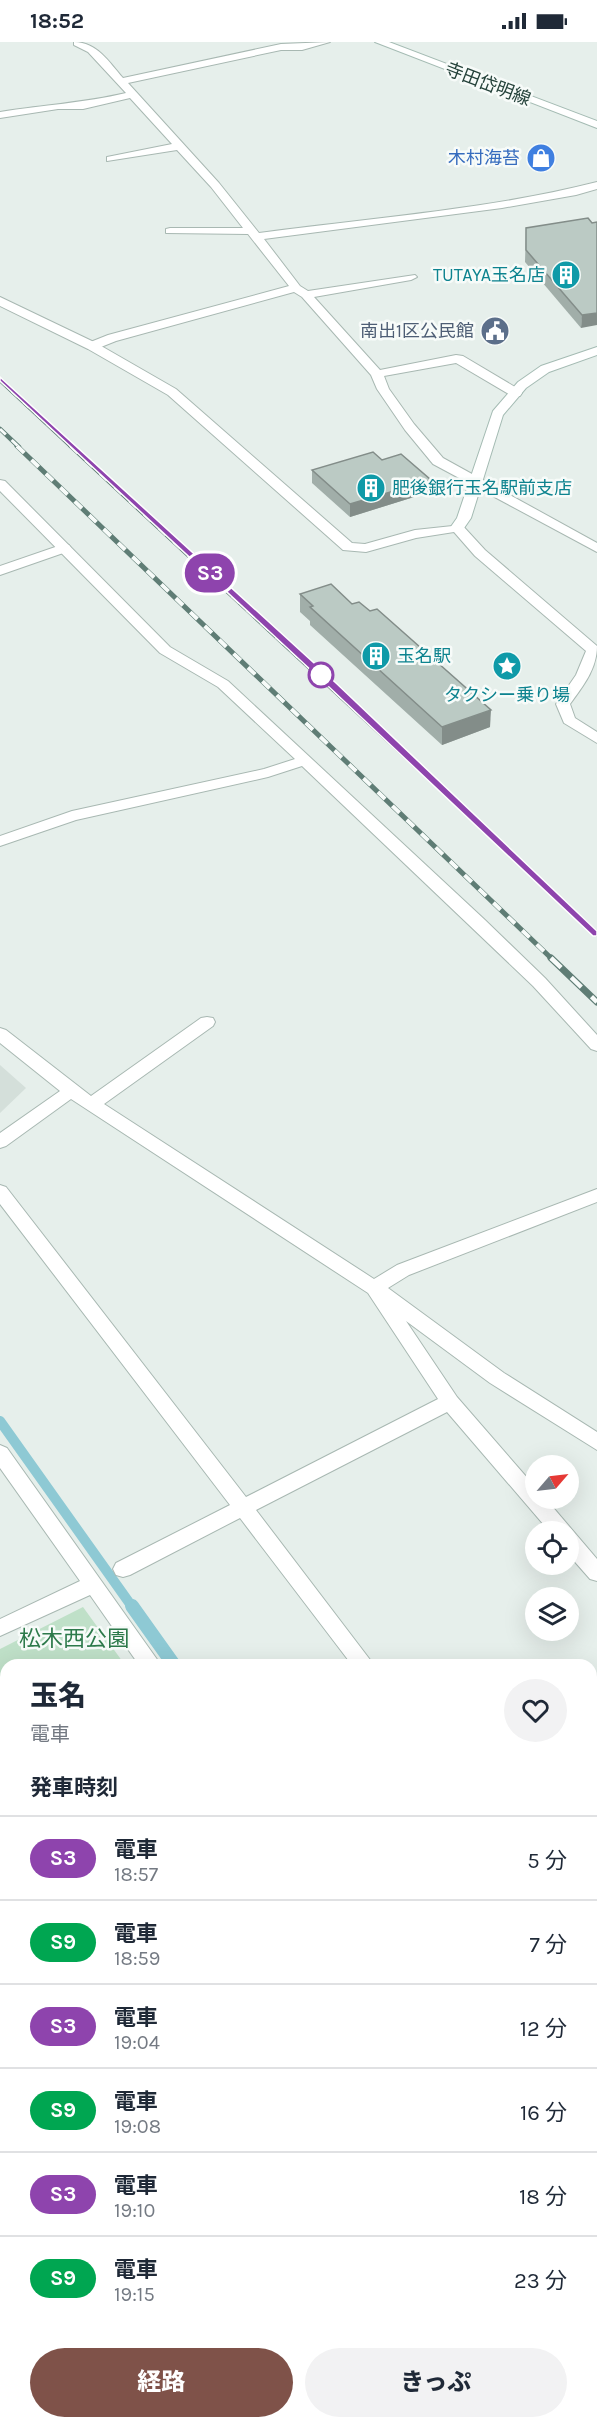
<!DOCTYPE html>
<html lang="ja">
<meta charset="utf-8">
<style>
:root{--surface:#fff;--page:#f2f2f3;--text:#1f2937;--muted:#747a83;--line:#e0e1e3;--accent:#7f5249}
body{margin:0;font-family:Karla,"Noto Sans JP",sans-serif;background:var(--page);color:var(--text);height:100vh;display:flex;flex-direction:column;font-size:22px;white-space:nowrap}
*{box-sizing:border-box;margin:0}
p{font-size:20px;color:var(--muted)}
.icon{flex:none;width:33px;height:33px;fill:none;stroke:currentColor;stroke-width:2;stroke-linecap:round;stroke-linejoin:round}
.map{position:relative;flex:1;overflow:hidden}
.drawer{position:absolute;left:0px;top:1617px;width:597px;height:770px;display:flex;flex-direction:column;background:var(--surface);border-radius:18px 18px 0 0;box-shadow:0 6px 24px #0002}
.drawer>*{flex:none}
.badge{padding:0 12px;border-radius:20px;font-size:21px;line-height:39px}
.needle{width:39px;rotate:62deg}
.buttons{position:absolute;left:525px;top:1413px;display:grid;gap:12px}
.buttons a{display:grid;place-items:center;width:54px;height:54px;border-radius:50%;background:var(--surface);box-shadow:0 6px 24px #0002;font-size:30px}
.map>.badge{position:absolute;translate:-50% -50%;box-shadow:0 0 0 3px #fff}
h2{padding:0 30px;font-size:22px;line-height:54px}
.round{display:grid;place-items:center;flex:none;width:63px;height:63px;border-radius:32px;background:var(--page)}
.summary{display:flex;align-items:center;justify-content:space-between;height:102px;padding:0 30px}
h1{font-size:28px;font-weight:800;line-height:45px}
.cta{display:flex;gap:12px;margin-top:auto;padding:12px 30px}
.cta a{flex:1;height:69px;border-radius:36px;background:var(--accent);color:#fff;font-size:24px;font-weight:800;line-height:69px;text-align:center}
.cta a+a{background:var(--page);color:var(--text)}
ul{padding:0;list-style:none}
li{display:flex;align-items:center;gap:18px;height:84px;padding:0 30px;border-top:2px solid var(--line)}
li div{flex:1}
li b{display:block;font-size:22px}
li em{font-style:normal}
li .badge{min-width:66px;font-weight:700;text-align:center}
.status{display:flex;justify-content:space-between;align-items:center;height:42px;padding:0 30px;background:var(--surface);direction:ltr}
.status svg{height:16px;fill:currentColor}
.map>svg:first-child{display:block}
.built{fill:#d4dfda}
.green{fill:#bfe0c8}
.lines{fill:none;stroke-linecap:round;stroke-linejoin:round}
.stream-far1{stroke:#8ec9d4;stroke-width:10}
.stream{stroke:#8ec9d4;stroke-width:14}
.minor-casing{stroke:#a8b8b2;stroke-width:2}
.tertiary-casing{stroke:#a8b8b2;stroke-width:2}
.secondary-casing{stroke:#a4bbb3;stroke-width:2}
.minor{fill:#fff;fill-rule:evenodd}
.tertiary{fill:#fff;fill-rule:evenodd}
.secondary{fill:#fff;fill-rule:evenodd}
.rail-far2-casing{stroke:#5f7d75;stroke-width:4.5}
.rail-far1-casing{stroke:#5f7d75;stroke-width:5}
.rail-casing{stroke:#5f7d75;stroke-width:7}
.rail-far2{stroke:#f7fbf9;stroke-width:3;stroke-dasharray:8;stroke-linecap:butt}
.rail-far1{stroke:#f7fbf9;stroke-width:4;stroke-dasharray:10;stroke-linecap:butt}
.rail{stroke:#f7fbf9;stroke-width:4.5;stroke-dasharray:14;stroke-linecap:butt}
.wall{fill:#a1aea9}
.shaded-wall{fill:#838d89}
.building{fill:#bbcac4;stroke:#838d89;stroke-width:1.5}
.line{fill:#8e44ad;stroke:#fff;stroke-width:1.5}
.stop-dot{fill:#fff;stroke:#8e44ad;stroke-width:3}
.labels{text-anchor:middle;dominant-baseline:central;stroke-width:5;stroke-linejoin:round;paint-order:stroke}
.far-street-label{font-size:18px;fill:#24423a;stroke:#f7fbf9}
.far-shop-label{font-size:18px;fill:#366cbe;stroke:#f7fbf9;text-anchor:end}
.far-culture-label{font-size:18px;fill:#0d838f;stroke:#f7fbf9;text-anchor:start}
.far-service-label{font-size:18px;fill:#4e5e75;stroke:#f7fbf9;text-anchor:end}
.park-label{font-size:22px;fill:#2d7a4b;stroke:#f7fbf9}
</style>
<div class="status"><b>18:52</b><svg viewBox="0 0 49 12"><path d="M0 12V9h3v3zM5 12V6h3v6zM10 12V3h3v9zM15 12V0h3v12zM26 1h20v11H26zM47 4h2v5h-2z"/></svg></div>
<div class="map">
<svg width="597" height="2386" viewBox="0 0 597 2386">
<rect width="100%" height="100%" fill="#e6efeb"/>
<path class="built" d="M0,1023L26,1046L0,1071Z"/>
<path class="green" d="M83,1565L125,1623H6V1794L0,1797V1607Z"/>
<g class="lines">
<path class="stream-far1" d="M0,1379L133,1566"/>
<g class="stream">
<path d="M132,1564L174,1623"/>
<path d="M591,2217L597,2226"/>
</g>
<g class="minor-casing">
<g id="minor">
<path d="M74,0C97,0 109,20 123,36L281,2L330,0L302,8H281L128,41L219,141L259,191C371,176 487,168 597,140V147L576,153L502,166L264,197L300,244L308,249L415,233L417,235L411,238L314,255L380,328L456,313L463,314L520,348L522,351L520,354H512L456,321L384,334L389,347L414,382L443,416L597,501V510L433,422L405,388L377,347L371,333L302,255L294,250L116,299L96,307H88V301L108,293L289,244L248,192L166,191V187L170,186H243L211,145L177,108L107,119V115L172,102L130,56L83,67H58L0,76V70C43,63 84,61 126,51L88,10L74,3Z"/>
<path d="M0,438L5,439L170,605L228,639L485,878L545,936L597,993V1009L591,1007L533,944L302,724L268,735L76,778L0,804V794L72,769L264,727L295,717L218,645L160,611L0,449Z"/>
<path d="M207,975L213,976L215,980L213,984L104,1062L374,1237L397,1223L597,1147V1160L409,1233L388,1246L504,1331L597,1390V1408L490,1341L406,1279L457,1355L536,1446V1456H545L597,1517V1539L590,1537L568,1512V1490H550L447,1370L256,1468L374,1623H352L240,1476L130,1533L123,1535L116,1533L113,1527L116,1521L230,1463L0,1162V1143L6,1145L246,1455L438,1357L368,1251L71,1057L6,1104L0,1106V1091L60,1049L0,1001V986L6,988L91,1054L201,976Z"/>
<path d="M0,1403L7,1406L161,1623H139L90,1553L0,1594V1577L80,1539L0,1426Z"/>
<path d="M6,1814V1835L0,1837V1816Z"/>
<path d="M591,1906L597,1908V1934L591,1932Z"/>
<path d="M597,2029V2053L591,2055V2031Z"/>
<path d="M591,2233L597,2235V2267L591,2264Z"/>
<path d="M49,2380H81L78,2386H47Z"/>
<path d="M393,2380H421L423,2386H396Z"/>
</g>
</g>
<g class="tertiary-casing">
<g id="tertiary">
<path d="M0,255L96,301L176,347L352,501L365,502L415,488L462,483L485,508L597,604C597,627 583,644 570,662L575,676L597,690V701L564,681L556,662L576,633L586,609L475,514L454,490L416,496L366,510L343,508L168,353L88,307L0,264Z"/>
<path d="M64,502L69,503L71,506L69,509L0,533V524Z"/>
</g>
</g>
<g class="secondary-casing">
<g id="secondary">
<path d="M375,0H389L597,79V86Z"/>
<path d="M597,305V313L549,330L526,346L503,373L471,476L462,489H452L450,486L457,476L493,369L518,340L541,324Z"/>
</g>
</g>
<use href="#minor" class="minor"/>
<use href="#tertiary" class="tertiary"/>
<use href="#secondary" class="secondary"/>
<g class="rail-far2-casing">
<g id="rail-far2">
<path d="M0,338L72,405"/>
<path d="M0,387L19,405"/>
</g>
</g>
<g class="rail-far1-casing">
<g id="rail-far1">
<path d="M17,404L552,917"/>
<path d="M71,404L597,892"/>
</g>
</g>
<g class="rail-casing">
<path id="rail" d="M551,916L597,960"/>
</g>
<use href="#rail-far2" class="rail-far2"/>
<use href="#rail-far1" class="rail-far1"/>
<use href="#rail" class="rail"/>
</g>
<g class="wall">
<path d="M592,181L581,286L525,220L526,186Z"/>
<path d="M382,418L431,438L430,450L350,475L312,441V428Z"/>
<path d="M300,552L490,685L442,703L310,583V579L300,570Z"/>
</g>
<g class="shaded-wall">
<path d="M597,271V283L581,286L582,273Z"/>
<path d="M431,438L430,450L350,475V462Z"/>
<path d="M491,668L490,685L442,703V685Z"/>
</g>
<g class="building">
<path d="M588,176L592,181L597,180V271L582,273L526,208V186Z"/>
<path d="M373,410L382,418L401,412L431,438L350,462L312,428Z"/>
<path d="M331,542L352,562L359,560L370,569L377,567L491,668L442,685L310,565L313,564L300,552Z"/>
</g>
<path class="line" d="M0,335L336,641L597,889V894H593L329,645L0,339Z"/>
<defs>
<g id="shop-disc" transform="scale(1.5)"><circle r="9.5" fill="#3f7fe0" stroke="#f7fbf9"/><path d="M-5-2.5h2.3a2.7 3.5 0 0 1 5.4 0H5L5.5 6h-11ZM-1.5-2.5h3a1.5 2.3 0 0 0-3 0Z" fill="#fff"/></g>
<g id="building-disc" transform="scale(1.5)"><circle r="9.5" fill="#0f9aa8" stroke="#f7fbf9"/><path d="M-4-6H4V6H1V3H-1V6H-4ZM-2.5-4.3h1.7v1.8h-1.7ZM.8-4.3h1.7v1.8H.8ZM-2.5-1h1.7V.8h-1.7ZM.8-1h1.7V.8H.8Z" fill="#fff"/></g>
<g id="civic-disc" transform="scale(1.5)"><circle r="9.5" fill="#5c6f8a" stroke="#f7fbf9"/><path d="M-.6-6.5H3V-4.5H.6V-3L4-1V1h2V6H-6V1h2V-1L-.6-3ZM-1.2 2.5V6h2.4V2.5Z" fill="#fff"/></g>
<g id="sight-disc" transform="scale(1.5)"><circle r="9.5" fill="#0f9aa8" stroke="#f7fbf9"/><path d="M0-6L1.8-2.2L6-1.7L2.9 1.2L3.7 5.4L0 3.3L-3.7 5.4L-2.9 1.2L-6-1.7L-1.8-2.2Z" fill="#fff"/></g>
</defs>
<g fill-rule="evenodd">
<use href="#shop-disc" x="541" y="116"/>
<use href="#building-disc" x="566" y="233"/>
<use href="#civic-disc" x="495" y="289"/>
<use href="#building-disc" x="371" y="446"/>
<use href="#building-disc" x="376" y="614"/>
<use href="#sight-disc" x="507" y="624"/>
</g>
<circle class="stop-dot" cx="321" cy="633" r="12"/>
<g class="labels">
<g class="far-street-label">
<text transform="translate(488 42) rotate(21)">寺田岱明線</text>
</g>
<g class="far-shop-label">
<text x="520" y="116">木村海苔</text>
</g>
<g class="far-culture-label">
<text x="545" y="233" text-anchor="end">TUTAYA玉名店</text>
<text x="392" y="446">肥後銀行玉名駅前支店</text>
<text x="397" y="614">玉名駅</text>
<text x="507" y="653" text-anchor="middle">タクシー乗り場</text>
</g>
<g class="far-service-label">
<text x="474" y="289">南出1区公民館</text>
</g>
<g class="park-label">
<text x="74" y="1597">松木西公園</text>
</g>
</g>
</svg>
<div class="buttons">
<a><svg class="needle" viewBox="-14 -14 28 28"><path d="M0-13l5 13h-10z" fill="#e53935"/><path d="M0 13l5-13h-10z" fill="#747a83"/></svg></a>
<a><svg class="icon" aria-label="locate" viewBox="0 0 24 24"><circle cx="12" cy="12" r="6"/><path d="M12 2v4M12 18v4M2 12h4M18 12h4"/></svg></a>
<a><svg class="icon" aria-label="layers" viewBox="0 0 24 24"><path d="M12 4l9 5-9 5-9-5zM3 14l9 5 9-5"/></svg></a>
</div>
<b class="badge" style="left:210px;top:531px;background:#8e44ad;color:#fff">S3</b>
<section class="drawer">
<div class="summary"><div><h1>玉名</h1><p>電車</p></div><a class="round"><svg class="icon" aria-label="heart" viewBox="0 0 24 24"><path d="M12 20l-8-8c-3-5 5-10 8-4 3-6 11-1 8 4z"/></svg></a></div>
<h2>発車時刻</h2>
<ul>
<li><span class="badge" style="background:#8e44ad;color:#fff">S3</span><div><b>電車</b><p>18:57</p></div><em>5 分</em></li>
<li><span class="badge" style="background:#00a651;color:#fff">S9</span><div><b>電車</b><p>18:59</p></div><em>7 分</em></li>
<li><span class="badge" style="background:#8e44ad;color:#fff">S3</span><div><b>電車</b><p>19:04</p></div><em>12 分</em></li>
<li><span class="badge" style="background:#00a651;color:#fff">S9</span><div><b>電車</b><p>19:08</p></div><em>16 分</em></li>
<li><span class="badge" style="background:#8e44ad;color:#fff">S3</span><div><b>電車</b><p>19:10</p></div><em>18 分</em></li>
<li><span class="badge" style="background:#00a651;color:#fff">S9</span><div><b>電車</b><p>19:15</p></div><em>23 分</em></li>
</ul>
<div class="cta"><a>経路</a><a>きっぷ</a></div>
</section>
</div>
